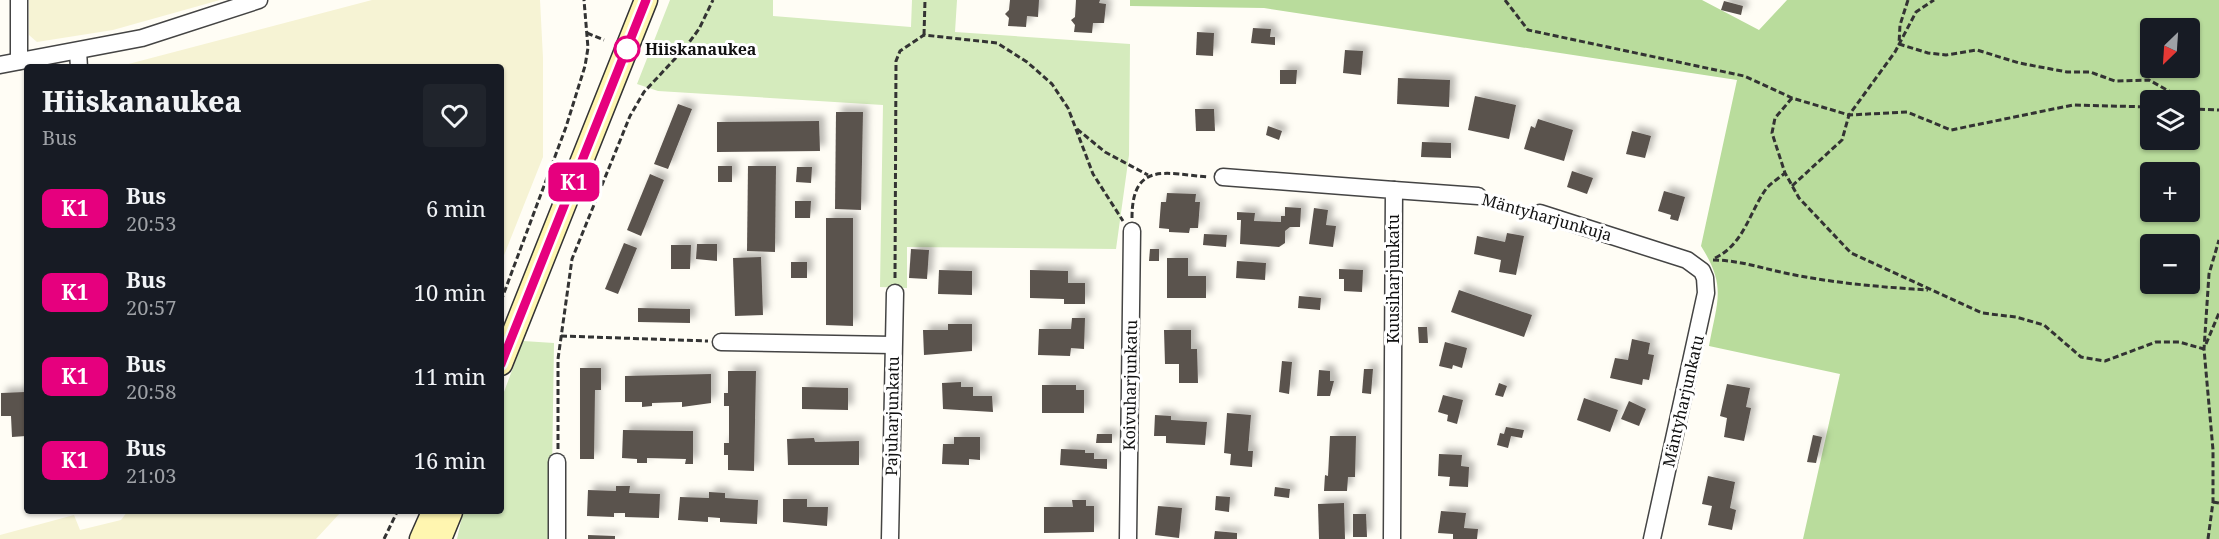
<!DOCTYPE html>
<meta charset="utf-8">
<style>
:root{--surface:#171b24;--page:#20242c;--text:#f1f3f6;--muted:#9ea1a6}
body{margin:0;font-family:"Noto Serif",serif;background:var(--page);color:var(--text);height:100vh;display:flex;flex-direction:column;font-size:22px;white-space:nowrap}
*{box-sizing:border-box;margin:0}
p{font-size:20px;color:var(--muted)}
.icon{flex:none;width:33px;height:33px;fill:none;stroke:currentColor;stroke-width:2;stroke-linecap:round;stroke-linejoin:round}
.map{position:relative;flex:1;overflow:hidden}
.side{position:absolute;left:24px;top:64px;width:480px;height:450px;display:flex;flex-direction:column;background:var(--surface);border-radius:6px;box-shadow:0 2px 4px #0004}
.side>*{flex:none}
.badge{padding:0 12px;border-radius:9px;font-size:21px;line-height:39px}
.needle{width:39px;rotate:205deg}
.controls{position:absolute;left:2140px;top:18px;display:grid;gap:12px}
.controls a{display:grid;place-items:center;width:60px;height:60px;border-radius:6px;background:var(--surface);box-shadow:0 2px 4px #0004;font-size:30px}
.map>.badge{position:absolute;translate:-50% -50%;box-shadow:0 0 0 3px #fff}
.round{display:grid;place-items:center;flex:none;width:63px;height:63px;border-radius:6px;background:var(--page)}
.head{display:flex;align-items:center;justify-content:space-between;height:102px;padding:0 18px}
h1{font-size:28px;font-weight:800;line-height:45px}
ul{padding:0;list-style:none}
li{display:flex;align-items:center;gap:18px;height:84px;padding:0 18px}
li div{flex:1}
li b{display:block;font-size:22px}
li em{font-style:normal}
li .badge{min-width:66px;font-weight:700;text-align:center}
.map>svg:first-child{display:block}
.farmland{fill:#f6f3d4}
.green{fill:#d5ebbd}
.forest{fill:#b9dc9c;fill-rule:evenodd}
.building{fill:#5a524d;filter:url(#shadow)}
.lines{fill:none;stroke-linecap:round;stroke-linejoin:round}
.street-casing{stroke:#444;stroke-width:19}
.secondary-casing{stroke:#333;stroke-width:25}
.path{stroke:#333;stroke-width:3;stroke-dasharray:6 3;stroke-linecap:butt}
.street{stroke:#fff;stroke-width:16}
.secondary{stroke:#fff6b0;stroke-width:22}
.line-casing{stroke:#fff;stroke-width:14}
.line{stroke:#e6007e;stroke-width:9}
.stop-dot{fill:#fff;stroke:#e6007e;stroke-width:3}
.labels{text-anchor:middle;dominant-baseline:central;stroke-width:6;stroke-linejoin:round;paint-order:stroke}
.stop-label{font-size:16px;font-weight:bold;fill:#111;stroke:#fff;text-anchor:start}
.street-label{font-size:16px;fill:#111;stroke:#fff}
</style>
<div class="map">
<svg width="2219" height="539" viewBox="0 0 2219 539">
<defs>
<filter id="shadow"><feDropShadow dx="5.5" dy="-5.5" stdDeviation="3" flood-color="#0004"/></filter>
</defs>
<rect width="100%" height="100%" fill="#fffdf5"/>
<g class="farmland">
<path d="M29,0H220L113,30L37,42L29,35Z"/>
<path d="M372,0H540L543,58V157L501,263V68L117,67Z"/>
<path d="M127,512H341L316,539H0V535L74,515L80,530L121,520Z"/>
</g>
<g class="green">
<path d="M670,0H773V16L911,27L912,0H957L955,32L1130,44L1129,155L1116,249L907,247V288L880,287L883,105L658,91L637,84Z"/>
<path d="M523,341L554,343L551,539H457L463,512H501V400Z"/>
</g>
<path class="forest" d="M1130,0H1702L1759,30L1787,0H2219V539H1803L1840,374L1709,346C1717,301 1727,287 1701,246L1737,80L1264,8L1130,6ZM2151,28H2190V68H2151ZM2151,100H2190V140H2151ZM2151,172H2190V212H2151ZM2151,244H2190V284H2151Z"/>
<g class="building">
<path d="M1010,0H1039L1038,17L1027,16L1026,27L1008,26L1009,18L1005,14L1009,10Z"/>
<path d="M1076,0H1100L1099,3L1106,4L1104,23H1093L1092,33L1074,32L1075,25L1071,20L1075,17Z"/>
<path d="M1724,1L1743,6L1741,15L1721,10Z"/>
<path d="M1253,28L1271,29L1270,37H1275V45L1251,43Z"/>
<path d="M1197,32L1214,33L1213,56L1196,55Z"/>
<path d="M1345,50L1363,51L1361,75L1343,73Z"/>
<path d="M1280,70H1297L1296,84H1280Z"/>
<path d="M1398,78L1450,80L1449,107L1397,104Z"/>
<path d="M1475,96L1516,105L1509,139L1468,130Z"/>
<path d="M678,104L692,109L668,169L654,164Z"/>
<path d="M1195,109H1214L1215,131H1196Z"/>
<path d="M836,112H863L861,210L835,209Z"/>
<path d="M1538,119L1573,130L1564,161L1524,149L1531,126L1535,128Z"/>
<path d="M819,121L820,151L717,152V122Z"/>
<path d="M1268,126L1282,131L1279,140L1266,135Z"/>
<path d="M1632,131L1651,136L1645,158L1626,154Z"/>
<path d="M1422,142L1451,143V158L1421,157Z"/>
<rect x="718" y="166" width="14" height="16"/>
<path d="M748,166H776L775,252L747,251Z"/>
<path d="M797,167H812L811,183L796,182Z"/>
<path d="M1572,171L1593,178L1587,194L1567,187Z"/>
<path d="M650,174L664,180L641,236L627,230Z"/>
<path d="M1664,191L1685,197L1678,221L1670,219L1671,215L1658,211Z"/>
<path d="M1167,193L1196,194L1195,202H1200L1198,228H1190L1189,233L1169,232V229L1159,228L1161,202H1166Z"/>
<path d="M795,201H811L810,218H795Z"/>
<path d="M1285,207L1301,208L1300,227H1290L1285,231V243L1279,247L1240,244L1241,220H1237V212L1255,213L1254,221L1281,222V216H1285Z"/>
<path d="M1314,208L1328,210L1326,225L1336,226L1333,247L1309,244Z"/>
<path d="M826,218H853V326L826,325Z"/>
<path d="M1507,233L1524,236L1516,275L1499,272L1501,260L1474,254L1477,236L1505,242Z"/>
<path d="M1204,234L1227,235L1226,247L1203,245Z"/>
<path d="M624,243L637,248L618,294L605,289Z"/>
<path d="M697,244H717V261L696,259Z"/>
<path d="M671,245H691L690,269H671Z"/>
<path d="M911,249L929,250L927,279L909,278Z"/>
<path d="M1150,249H1159V261H1149Z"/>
<path d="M761,257L763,315L735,316L733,258Z"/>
<path d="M1167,258H1188V276H1206V298H1167Z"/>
<path d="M1237,261L1266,263L1265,280L1236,278Z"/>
<rect x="791" y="262" width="16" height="16"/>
<path d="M1339,269L1363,270L1362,292L1344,291V279H1339Z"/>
<path d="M939,270L972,271V295L938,294Z"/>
<path d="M1030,270L1068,271V283H1085V304H1064V299L1030,298Z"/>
<path d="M1459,290L1532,315L1524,337L1451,312Z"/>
<path d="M1299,296L1321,298L1320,310L1298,308Z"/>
<path d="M638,308L690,309V323L638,322Z"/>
<path d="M1072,318H1085L1084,349L1071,348L1070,356L1038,355L1039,329H1071Z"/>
<path d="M948,324H972V351L924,355L923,330H948Z"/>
<path d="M1418,327H1427L1428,343H1419Z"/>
<path d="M1164,330H1191V349H1197L1198,383H1179V364H1165Z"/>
<path d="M1632,339L1650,343L1648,354L1654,355L1649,380L1643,379L1642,385L1610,378L1615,358L1628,360Z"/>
<path d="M1445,342L1467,348L1462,368L1453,365L1452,369L1439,366Z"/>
<path d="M1282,361L1292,362L1289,394L1279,392Z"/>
<path d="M580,368H601V390H595L594,459H580Z"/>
<path d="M1364,369H1373L1371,394L1362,393Z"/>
<path d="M1319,370L1330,371V381H1334L1330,396H1317Z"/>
<path d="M728,371H756L754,471L728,470V455H724V443H729V406H724V393H728Z"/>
<path d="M711,374V403L682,407V402L652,403V406L642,407V402H625V376Z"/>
<path d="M961,382V387H973V396H992L993,412L943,409L942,383Z"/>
<path d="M1499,383L1507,386L1503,397L1495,395Z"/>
<path d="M1727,384L1750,388L1746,407L1751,408L1744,441L1724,437L1727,418L1720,416Z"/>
<path d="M1042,385H1076V390H1084V413H1042Z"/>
<path d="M802,387L848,388V410L802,409Z"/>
<path d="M25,392L26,436L12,437L11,416H1V393Z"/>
<path d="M1443,395L1463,400L1457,424L1447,421L1448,415L1438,412Z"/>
<path d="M1584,398L1618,410L1610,432L1577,420Z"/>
<path d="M1629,401L1646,409L1639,426L1621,419Z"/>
<path d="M1227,413L1251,415L1248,451H1253L1252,467L1230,465L1231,454L1224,453Z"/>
<path d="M1155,415L1171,416V420L1207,422L1205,445L1166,443V436H1154Z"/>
<path d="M1506,427L1524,430L1522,438L1511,436L1508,448L1497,445L1500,433L1504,434Z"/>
<path d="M623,430L693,431V464H685L686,459L647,458V463H637V459L622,458Z"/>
<path d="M1097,434H1112V443H1096Z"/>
<path d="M1813,435L1822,437L1816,463L1807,462Z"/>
<path d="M1330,436H1356L1355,477H1348L1347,491H1324L1325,475L1328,476Z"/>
<path d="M954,437H980V460L969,459V465L942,464L943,444H954Z"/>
<path d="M814,438L815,442L859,441V465H788L787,439Z"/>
<path d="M1061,449L1085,450V453H1094V459H1107V469L1060,465Z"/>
<path d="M1439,454L1462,455L1461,466L1469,467L1468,487L1449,486L1450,477L1438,476Z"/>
<path d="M1708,476L1735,482L1730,508L1736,510L1732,530L1708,525L1712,506L1702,504Z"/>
<path d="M616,486H630L629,493L660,494L659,518L625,517V513H614V517L587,516L588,490L616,491Z"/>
<path d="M1275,487L1290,489L1289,498L1274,496Z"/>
<path d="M709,492L725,493V498L758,500L757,524L720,522V518L708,517V522L678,520L680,497L709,498Z"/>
<path d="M1216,496L1230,497L1229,512L1215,510Z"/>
<path d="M783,499H807V507H828L827,526L783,522Z"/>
<path d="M1072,500H1086V506H1094V532L1044,533V507H1073Z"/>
<path d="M1344,503L1345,539H1319L1318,504Z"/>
<path d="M1158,506L1182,508L1179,538L1155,535Z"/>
<path d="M1441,511L1466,513L1464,528L1478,529L1477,539H1453V534L1438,533Z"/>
<path d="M1353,514H1366L1367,537H1353Z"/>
<path d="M1215,531L1237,533V539H1214Z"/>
<path d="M588,535L615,536V539H588Z"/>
</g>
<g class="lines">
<g class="street-casing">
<g id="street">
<path d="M19,0V61"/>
<path d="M78,51L79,68"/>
<path d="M0,65L142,38L259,0"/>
<path d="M1223,177L1394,190L1392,539"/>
<path d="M1394,190L1478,196"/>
<path d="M1540,213L1687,260L1702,271L1705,278L1706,293L1652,539"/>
<path d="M721,342L893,345"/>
<path d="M557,539V462"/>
<path d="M890,539L895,293"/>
<path d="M1128,539L1132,231"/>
</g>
</g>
<g class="secondary-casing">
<g id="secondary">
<path d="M501,364L646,0"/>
<path d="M421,539L433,512"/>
<path d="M440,539L451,512"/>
</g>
</g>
<g class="path">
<path d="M1505,0L1528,30L1744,76L1792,98L1849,115L1907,112L1951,130L2073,105L2151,107"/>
<path d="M1908,0L1900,25L1899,44L1928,53L1946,55L1977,50L2019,63L2067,72H2090L2115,81L2149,80L2185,100"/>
<path d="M587,33L604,40"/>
<path d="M924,35L925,0"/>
<path d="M1792,98L1775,118L1772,133L1785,173L1799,198L1851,253L1982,313L2016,317L2044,325L2081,357L2105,361L2156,342H2179L2204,349"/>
<path d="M2190,109L2219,110"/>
<path d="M1077,129L1105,152L1148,175"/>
<path d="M1792,186L1842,140L1849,115L1895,52L1916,12L1934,0"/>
<path d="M1493,200L1527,209"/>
<path d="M1132,218C1132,160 1167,174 1209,177"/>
<path d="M1715,258C1744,244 1749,213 1766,189C1771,183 1779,178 1785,173"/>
<path d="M1713,260C1738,260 1761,268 1785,273C1832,283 1880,287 1928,290"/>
<path d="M895,278L896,61L900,51L924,35L997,43L1027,62L1052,84L1068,108L1093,174L1123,221"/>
<path d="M501,301L566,127L585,66L588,48L584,0"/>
<path d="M561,336L708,341"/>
<path d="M2206,344L2219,313"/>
<path d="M558,449V359L572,259L630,116L644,92L685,48L699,29L713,0"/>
<path d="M2213,502L2219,503"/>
<path d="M384,539L397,512"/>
<path d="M2208,539L2213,502V450L2204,349L2209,274L2219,240"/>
</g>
<use href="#street" class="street"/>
<use href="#secondary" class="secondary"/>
</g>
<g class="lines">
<g class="line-casing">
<path id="line" d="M501,364L646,0"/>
</g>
<use href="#line" class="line"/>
</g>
<circle class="stop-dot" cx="627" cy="49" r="12"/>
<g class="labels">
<g class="stop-label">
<text x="645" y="49">Hiiskanaukea</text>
</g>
<g class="street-label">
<text transform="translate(1547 217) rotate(16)">Mäntyharjunkuja</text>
<text transform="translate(1393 279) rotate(-90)">Kuusiharjunkatu</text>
<text transform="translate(1130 385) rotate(-89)">Koivuharjunkatu</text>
<text transform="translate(1683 401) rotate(-77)">Mäntyharjunkatu</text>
<text transform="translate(892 416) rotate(-89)">Pajuharjunkatu</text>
</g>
</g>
</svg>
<div class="controls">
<a><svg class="needle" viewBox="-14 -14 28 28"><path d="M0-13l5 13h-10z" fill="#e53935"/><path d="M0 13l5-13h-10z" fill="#9ea1a6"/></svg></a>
<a><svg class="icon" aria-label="layers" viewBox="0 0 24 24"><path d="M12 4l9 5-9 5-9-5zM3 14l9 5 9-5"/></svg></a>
<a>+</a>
<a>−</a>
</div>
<b class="badge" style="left:574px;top:182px;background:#e6007e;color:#fff">K1</b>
<section class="side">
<div class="head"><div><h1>Hiiskanaukea</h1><p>Bus</p></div><a class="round"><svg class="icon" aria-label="heart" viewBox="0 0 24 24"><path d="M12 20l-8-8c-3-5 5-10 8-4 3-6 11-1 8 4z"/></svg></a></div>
<ul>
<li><span class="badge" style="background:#e6007e;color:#fff">K1</span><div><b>Bus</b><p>20:53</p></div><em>6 min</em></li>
<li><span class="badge" style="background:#e6007e;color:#fff">K1</span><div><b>Bus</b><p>20:57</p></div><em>10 min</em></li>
<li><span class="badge" style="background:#e6007e;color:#fff">K1</span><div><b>Bus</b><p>20:58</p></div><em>11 min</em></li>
<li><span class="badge" style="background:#e6007e;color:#fff">K1</span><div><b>Bus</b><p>21:03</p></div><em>16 min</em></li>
</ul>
</section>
</div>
